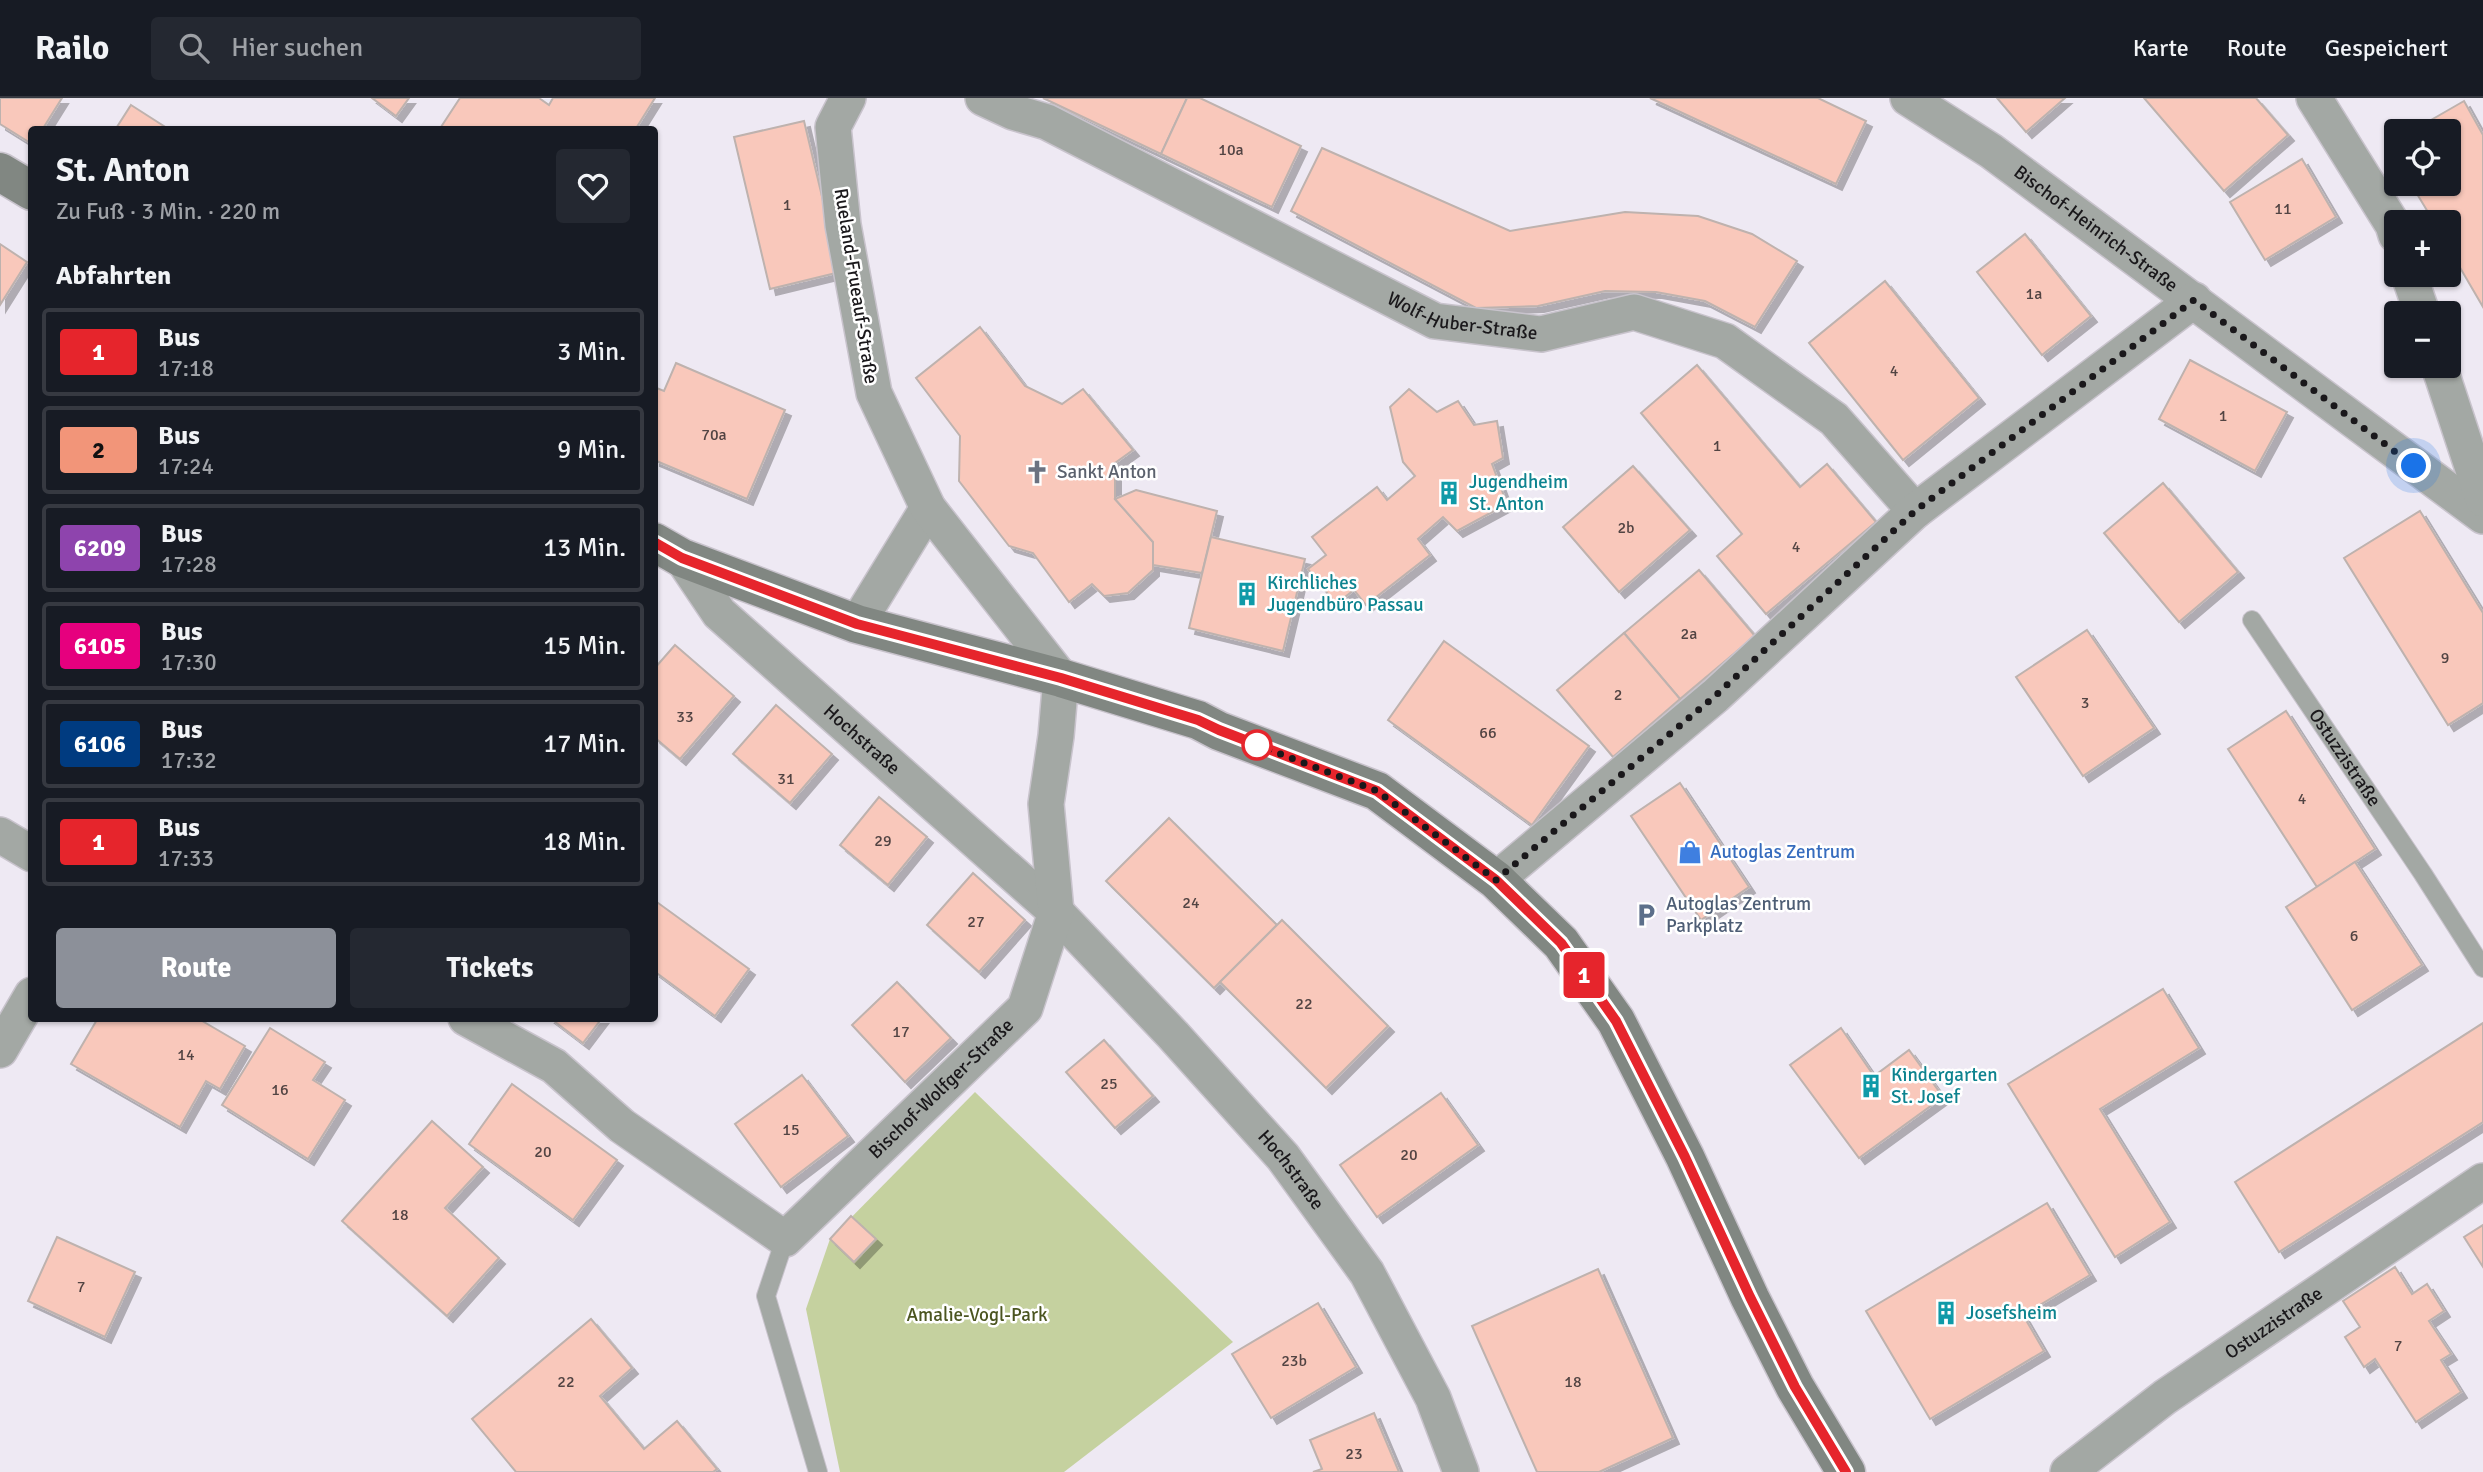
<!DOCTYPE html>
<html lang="de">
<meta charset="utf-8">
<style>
:root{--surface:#171b24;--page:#242831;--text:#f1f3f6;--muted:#9ea1a6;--line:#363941;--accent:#8c9099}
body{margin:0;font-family:Signika,sans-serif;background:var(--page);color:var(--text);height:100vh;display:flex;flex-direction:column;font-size:26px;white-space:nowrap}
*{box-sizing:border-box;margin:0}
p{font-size:23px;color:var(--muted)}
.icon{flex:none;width:38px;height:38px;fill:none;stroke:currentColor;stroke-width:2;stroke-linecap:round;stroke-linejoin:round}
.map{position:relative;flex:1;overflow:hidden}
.panel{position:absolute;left:28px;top:28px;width:630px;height:896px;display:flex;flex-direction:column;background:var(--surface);border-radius:7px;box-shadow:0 2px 5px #0004}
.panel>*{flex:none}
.badge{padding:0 14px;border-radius:5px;font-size:24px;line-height:46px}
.fabs{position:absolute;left:2384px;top:21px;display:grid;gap:14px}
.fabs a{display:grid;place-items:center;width:77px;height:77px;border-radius:7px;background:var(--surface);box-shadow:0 2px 5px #0004;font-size:35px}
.you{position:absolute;width:35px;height:35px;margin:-18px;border:5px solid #fff;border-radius:50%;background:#1a73e8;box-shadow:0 0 0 10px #1a73e833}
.map>.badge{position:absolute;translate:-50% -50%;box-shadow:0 0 0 4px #fff}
h2{padding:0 28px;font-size:26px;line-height:63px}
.round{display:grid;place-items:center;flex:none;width:74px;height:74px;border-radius:7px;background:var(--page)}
.head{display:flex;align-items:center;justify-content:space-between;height:119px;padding:0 28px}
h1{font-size:33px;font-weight:800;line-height:52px}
.button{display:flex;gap:14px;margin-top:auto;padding:14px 28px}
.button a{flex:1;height:80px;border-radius:7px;background:var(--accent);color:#fff;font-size:28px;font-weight:800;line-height:80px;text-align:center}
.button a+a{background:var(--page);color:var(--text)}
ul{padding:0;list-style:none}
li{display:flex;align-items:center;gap:21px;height:88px;margin:0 14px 10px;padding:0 14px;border:4px solid var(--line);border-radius:7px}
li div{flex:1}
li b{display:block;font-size:26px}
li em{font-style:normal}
li .badge{min-width:77px;font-weight:700;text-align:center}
header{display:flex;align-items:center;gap:42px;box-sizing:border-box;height:98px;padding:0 35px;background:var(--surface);border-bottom:2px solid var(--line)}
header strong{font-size:33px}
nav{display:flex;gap:38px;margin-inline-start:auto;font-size:24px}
.search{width:490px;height:63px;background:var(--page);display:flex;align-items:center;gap:18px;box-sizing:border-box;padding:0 24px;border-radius:7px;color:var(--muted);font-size:26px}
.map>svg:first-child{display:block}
.green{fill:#c5d19f}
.building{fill:#f9c8bb;stroke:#beb2ae;stroke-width:2;filter:url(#shadow)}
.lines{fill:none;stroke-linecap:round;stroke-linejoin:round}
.lane-casing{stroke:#c8c3cc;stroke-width:20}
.street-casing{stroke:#c8c3cc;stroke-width:38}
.secondary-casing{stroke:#c8c3cc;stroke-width:41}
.lane{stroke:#a3a8a4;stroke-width:18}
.street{stroke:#a3a8a4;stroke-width:35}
.secondary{stroke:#818782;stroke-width:38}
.line-casing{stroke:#fff;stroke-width:16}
.line{stroke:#e6252c;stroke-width:10}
.walk{stroke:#1a181b;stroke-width:7;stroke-dasharray:0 12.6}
.stop-dot{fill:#fff;stroke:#e6252c;stroke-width:3.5}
.labels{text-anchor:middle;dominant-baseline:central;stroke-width:5;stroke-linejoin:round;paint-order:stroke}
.number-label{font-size:16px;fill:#524443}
.street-label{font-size:19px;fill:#1a181b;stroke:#fff}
.worship-label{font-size:19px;fill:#5b616d;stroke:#fff;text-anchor:start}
.culture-label{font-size:19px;fill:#0d838f;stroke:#fff;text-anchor:start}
.shop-label{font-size:19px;fill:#366cbe;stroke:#fff;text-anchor:start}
.service-label{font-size:19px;fill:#4e5e75;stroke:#fff;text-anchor:start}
.park-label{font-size:19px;fill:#4b5520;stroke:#fff}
</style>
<header>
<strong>Railo</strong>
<div class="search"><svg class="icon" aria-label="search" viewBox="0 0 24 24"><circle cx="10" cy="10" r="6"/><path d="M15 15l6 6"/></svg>Hier suchen</div>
<nav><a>Karte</a><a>Route</a><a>Gespeichert</a></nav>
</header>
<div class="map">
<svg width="2483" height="1374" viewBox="0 0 2483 1374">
<defs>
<filter id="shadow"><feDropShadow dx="6" dy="6" stdDeviation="0" flood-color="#0004"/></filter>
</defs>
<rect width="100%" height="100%" fill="#eee9f3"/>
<path class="green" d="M975,994L1233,1244L1064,1374H840L806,1211L830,1141Z"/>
<g class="building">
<path d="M0,0H62L42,32H32V46L0,26Z"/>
<path d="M372,0H409L396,18Z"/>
<path d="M460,0H539L549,7L553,0H655L635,32H439Z"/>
<path d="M1043,0H1187L1161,56Z"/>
<path d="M1187,0H1200L1301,48L1272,109L1161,56Z"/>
<path d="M1650,0H1818L1866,23L1836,86Z"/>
<path d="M1997,0H2065L2026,34Z"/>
<path d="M2144,0H2256L2288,37L2224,93Z"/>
<path d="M2464,3L2483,37V209L2448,149V124H2434L2411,86H2448V33H2412Z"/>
<path d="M131,7L170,32H115Z"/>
<path d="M804,23L840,174L770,191L734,39Z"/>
<path d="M1322,50L1510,133L1625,114L1698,118L1752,136L1797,163L1755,229L1705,203L1656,194L1605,193L1538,208L1476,210L1291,113Z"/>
<path d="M2302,61L2336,119L2265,162L2230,104Z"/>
<path d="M2025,136L2091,218L2042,257L1977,174Z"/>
<path d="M0,146L27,164L0,207Z"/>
<path d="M1885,183L1979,300L1903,362L1809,245Z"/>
<path d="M980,229L1025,288L1062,306L1083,291L1133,352L1115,365V401L1153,444V472L1128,495L1104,498L1092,486L1069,504L1033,455L1009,448L959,383L960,338L916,280Z"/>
<path d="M2190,262L2287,314L2255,373L2159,321Z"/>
<path d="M676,265L785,312L747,401L654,362V289L664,293Z"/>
<path d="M1697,267L1800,389L1827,366L1876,424L1766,516L1717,458L1742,436L1641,315Z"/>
<path d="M1409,291L1437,314L1458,303L1474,327L1497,323L1503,360L1492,366L1507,406L1457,433L1443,419L1418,441L1430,457L1366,507L1354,492L1336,506L1308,471L1326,457L1312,439L1377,389L1387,402L1415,378L1403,364L1390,309Z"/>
<path d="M1633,368L1690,432L1619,494L1563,429Z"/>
<path d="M2163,385L2238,474L2179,524L2104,435Z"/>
<path d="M1136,392L1217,413L1202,475L1153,467V444L1115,401Z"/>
<path d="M2420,413L2483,515V605L2448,627L2344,460Z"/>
<path d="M1211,439L1305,461L1283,553L1189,530Z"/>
<path d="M1699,472L1755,538L1680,601L1624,535Z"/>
<path d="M2087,532L2154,630L2083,678L2016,579Z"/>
<path d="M1624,535L1680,601L1613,659L1557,592Z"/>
<path d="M1444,543L1589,648L1532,727L1388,622Z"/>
<path d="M675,547L734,598L680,661L654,639V571Z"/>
<path d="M776,607L832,656L790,705L733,656Z"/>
<path d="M2286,613L2375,751L2317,789L2228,651Z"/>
<path d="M1680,685L1749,789L1701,822L1631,718Z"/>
<path d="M879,699L927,739L888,787L840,747Z"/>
<path d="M1169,720L1277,827L1214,890L1106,783Z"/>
<path d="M2355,764L2422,867L2352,912L2286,809Z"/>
<path d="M973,775L1025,822L979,874L927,827Z"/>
<path d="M654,802L749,871L715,918L654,873Z"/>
<path d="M1282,822L1388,928L1326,990L1220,884Z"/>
<path d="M897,884L951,940L905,984L852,927Z"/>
<path d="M2163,891L2199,950L2100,1011L2170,1124L2115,1159L2008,986Z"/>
<path d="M98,920H197L245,948L220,991L206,983L180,1029L71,966Z"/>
<path d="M550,920H602L583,945Z"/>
<path d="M2483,925V1024L2279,1154L2235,1084Z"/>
<path d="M270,930L325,964L313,982L345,1002L308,1061L222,1007Z"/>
<path d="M1841,930L1874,978L1909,952L1943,999L1859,1060L1790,967Z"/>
<path d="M1104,942L1153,998L1115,1030L1066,974Z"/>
<path d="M802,977L848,1038L781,1089L735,1026Z"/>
<path d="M512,986L617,1062L573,1122L469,1046Z"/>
<path d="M1441,995L1478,1047L1377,1119L1340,1067Z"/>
<path d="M432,1023L483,1069L445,1110L499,1160L447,1218L342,1123Z"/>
<path d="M2047,1105L2090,1177L2023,1217L2044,1253L1930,1321L1866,1213Z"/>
<path d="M851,1118L876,1141L854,1164L830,1141Z"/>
<path d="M2483,1127V1169L2464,1139Z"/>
<path d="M57,1139L135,1174L105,1239L28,1203Z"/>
<path d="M2395,1169L2412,1196L2427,1186L2444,1213L2429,1223L2451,1256L2441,1262L2461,1294L2416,1324L2375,1261L2364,1269L2345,1239L2360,1229L2343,1203Z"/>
<path d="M1598,1171L1673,1340L1599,1374H1537L1472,1228Z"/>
<path d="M1318,1205L1356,1269L1271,1320L1232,1256Z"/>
<path d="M591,1221L632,1270L600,1298L644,1351L677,1323L717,1371L713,1374H516L472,1321Z"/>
<path d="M1374,1315L1399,1374H1313L1322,1371L1310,1342Z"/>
</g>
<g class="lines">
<g class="lane-casing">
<g id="lane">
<path id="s1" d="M2252,522L2423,776L2483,870"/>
<path d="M785,1141L766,1198L818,1374"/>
</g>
</g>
<g class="street-casing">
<g id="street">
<path id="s2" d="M983,0L1013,14L1047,24L1435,223L1541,236L1634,214L1725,243L1834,321L1915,413"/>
<path id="s3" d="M1908,0L1991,53L2483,418"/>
<path d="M2314,0L2393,127L2396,137"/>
<path d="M2409,177L2422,215"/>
<path d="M2439,268L2483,401"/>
<path id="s4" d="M682,460L719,515L1056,814L1173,937L1283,1059L1367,1175L1433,1300L1461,1374"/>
<path d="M857,526L928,410"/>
<path d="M0,737L32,756"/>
<path d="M1496,782L1715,598L1915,413L2194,202"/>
<path id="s5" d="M466,920L554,968L622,1028L785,1141L1025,910L1056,814L1046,706L1056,638L1061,580L928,410L874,295L843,127L833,29L848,0"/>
<path d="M0,952L32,897"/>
<path id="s6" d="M2068,1374L2165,1299L2483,1083"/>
</g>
</g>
<g class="secondary-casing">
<g id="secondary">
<path d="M0,74L32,93"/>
<path d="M654,444L682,460L857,526L1061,580L1198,622L1219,633L1377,693L1496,782L1561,845L1616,923L1685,1059L1750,1200L1795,1289L1846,1374"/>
</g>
</g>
<use href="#lane" class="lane"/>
<use href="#street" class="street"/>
<use href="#secondary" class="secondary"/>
</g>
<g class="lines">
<g class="line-casing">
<path id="line" d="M654,444L682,460L857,526L1061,580L1198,622L1219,632L1377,693L1496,782L1561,845L1616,923L1685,1059L1750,1199L1795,1289L1846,1374"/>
</g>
<use href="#line" class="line"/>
<path class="walk" d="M1257,647L1377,693L1496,782L1715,598L1915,413L2194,202L2414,368"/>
</g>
<defs>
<g id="church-bare" transform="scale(1.89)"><path d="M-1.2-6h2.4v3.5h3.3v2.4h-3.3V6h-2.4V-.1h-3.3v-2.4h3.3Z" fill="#6b7280" stroke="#fff" stroke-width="2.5" paint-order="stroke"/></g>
<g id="building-bare" transform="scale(1.89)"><path d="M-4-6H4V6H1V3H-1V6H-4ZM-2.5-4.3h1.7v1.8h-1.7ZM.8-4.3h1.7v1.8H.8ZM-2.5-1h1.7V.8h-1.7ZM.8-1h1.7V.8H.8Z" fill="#0f9aa8" stroke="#fff" stroke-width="2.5" paint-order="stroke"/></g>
<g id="shop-bare" transform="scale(1.89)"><path d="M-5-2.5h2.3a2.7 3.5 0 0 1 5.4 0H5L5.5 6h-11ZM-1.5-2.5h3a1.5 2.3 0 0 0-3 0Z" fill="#3f7fe0" stroke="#fff" stroke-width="2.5" paint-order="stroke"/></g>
<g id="parking-bare" transform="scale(1.89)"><path d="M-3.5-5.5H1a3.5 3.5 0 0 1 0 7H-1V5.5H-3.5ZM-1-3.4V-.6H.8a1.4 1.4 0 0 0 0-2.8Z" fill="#5c6f8a" stroke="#fff" stroke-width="2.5" paint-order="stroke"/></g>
</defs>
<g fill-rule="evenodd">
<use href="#church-bare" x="1037" y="374"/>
<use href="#building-bare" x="1449" y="395"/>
<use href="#building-bare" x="1247" y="496"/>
<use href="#shop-bare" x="1690" y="754"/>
<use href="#parking-bare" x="1646" y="817"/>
<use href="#building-bare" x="1871" y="988"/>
<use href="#building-bare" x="1946" y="1215"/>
</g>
<circle class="stop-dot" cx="1257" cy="647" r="14"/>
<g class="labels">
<g class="number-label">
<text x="1231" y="52">10a</text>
<text x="787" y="107">1</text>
<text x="2283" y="111">11</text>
<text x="2034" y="196">1a</text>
<text x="1894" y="273">4</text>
<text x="2223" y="318">1</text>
<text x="714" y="337">70a</text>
<text x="1717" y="348">1</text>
<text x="1626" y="430">2b</text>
<text x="1796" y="449">4</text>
<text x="1689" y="536">2a</text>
<text x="2445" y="560">9</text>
<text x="1618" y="597">2</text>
<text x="2085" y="605">3</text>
<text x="685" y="619">33</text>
<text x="1488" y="635">66</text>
<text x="786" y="681">31</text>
<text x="2302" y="701">4</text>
<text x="883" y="743">29</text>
<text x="1191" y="805">24</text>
<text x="976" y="824">27</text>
<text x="2354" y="838">6</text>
<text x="1304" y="906">22</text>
<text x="901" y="934">17</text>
<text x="186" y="957">14</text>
<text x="1109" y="986">25</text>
<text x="280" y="992">16</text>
<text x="791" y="1032">15</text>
<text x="543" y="1054">20</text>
<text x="1409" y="1057">20</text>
<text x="400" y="1117">18</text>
<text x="81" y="1189">7</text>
<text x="2398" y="1248">7</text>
<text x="1294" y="1263">23b</text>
<text x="566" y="1284">22</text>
<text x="1573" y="1284">18</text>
<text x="1354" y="1356">23</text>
</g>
<g class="street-label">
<text stroke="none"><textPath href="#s3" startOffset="229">Bischof-Heinrich-Straße</textPath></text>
<text transform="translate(856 188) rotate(81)">Rueland-Frueauf-Straße</text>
<text stroke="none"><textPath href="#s2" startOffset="530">Wolf-Huber-Straße</textPath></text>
<text stroke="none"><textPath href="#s4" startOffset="257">Hochstraße</textPath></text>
<text stroke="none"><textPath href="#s1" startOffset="166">Ostuzzistraße</textPath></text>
<text stroke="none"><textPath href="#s5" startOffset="606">Bischof-Wolfger-Straße</textPath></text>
<text stroke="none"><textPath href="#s4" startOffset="866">Hochstraße</textPath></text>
<text stroke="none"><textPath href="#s6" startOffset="254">Ostuzzistraße</textPath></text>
</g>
<g class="worship-label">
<text x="1057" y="374">Sankt Anton</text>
</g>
<g class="culture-label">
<text x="1469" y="384">Jugendheim<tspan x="1469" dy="22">St. Anton</tspan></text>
<text x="1267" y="485">Kirchliches<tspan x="1267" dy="22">Jugendbüro Passau</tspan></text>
<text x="1891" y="977">Kindergarten<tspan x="1891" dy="22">St. Josef</tspan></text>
<text x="1966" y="1215">Josefsheim</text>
</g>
<g class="shop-label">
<text x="1710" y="754">Autoglas Zentrum</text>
</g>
<g class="service-label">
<text x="1666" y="806">Autoglas Zentrum<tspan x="1666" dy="22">Parkplatz</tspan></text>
</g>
<g class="park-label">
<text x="977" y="1217">Amalie-Vogl-Park</text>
</g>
</g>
</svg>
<div class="fabs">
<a><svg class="icon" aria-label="locate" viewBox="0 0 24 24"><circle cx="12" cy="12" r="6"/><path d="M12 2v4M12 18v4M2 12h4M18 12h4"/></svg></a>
<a>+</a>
<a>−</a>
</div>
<div class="you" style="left:2414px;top:368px"></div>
<b class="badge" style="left:1584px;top:877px;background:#e6252c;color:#fff">1</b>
<section class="panel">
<div class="head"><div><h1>St. Anton</h1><p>Zu Fuß · 3 Min. · 220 m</p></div><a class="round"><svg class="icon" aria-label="heart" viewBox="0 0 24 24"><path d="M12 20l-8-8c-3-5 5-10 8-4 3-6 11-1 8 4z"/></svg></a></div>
<h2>Abfahrten</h2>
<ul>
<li><span class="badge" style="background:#e6252c;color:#fff">1</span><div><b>Bus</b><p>17:18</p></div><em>3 Min.</em></li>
<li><span class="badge" style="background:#f29579;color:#111">2</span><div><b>Bus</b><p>17:24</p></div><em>9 Min.</em></li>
<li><span class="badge" style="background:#8e44ad;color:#fff">6209</span><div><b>Bus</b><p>17:28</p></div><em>13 Min.</em></li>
<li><span class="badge" style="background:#e6007e;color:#fff">6105</span><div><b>Bus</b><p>17:30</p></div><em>15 Min.</em></li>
<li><span class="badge" style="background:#003b80;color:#fff">6106</span><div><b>Bus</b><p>17:32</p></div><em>17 Min.</em></li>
<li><span class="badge" style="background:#e6252c;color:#fff">1</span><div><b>Bus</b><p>17:33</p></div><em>18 Min.</em></li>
</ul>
<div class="button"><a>Route</a><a>Tickets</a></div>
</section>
</div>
